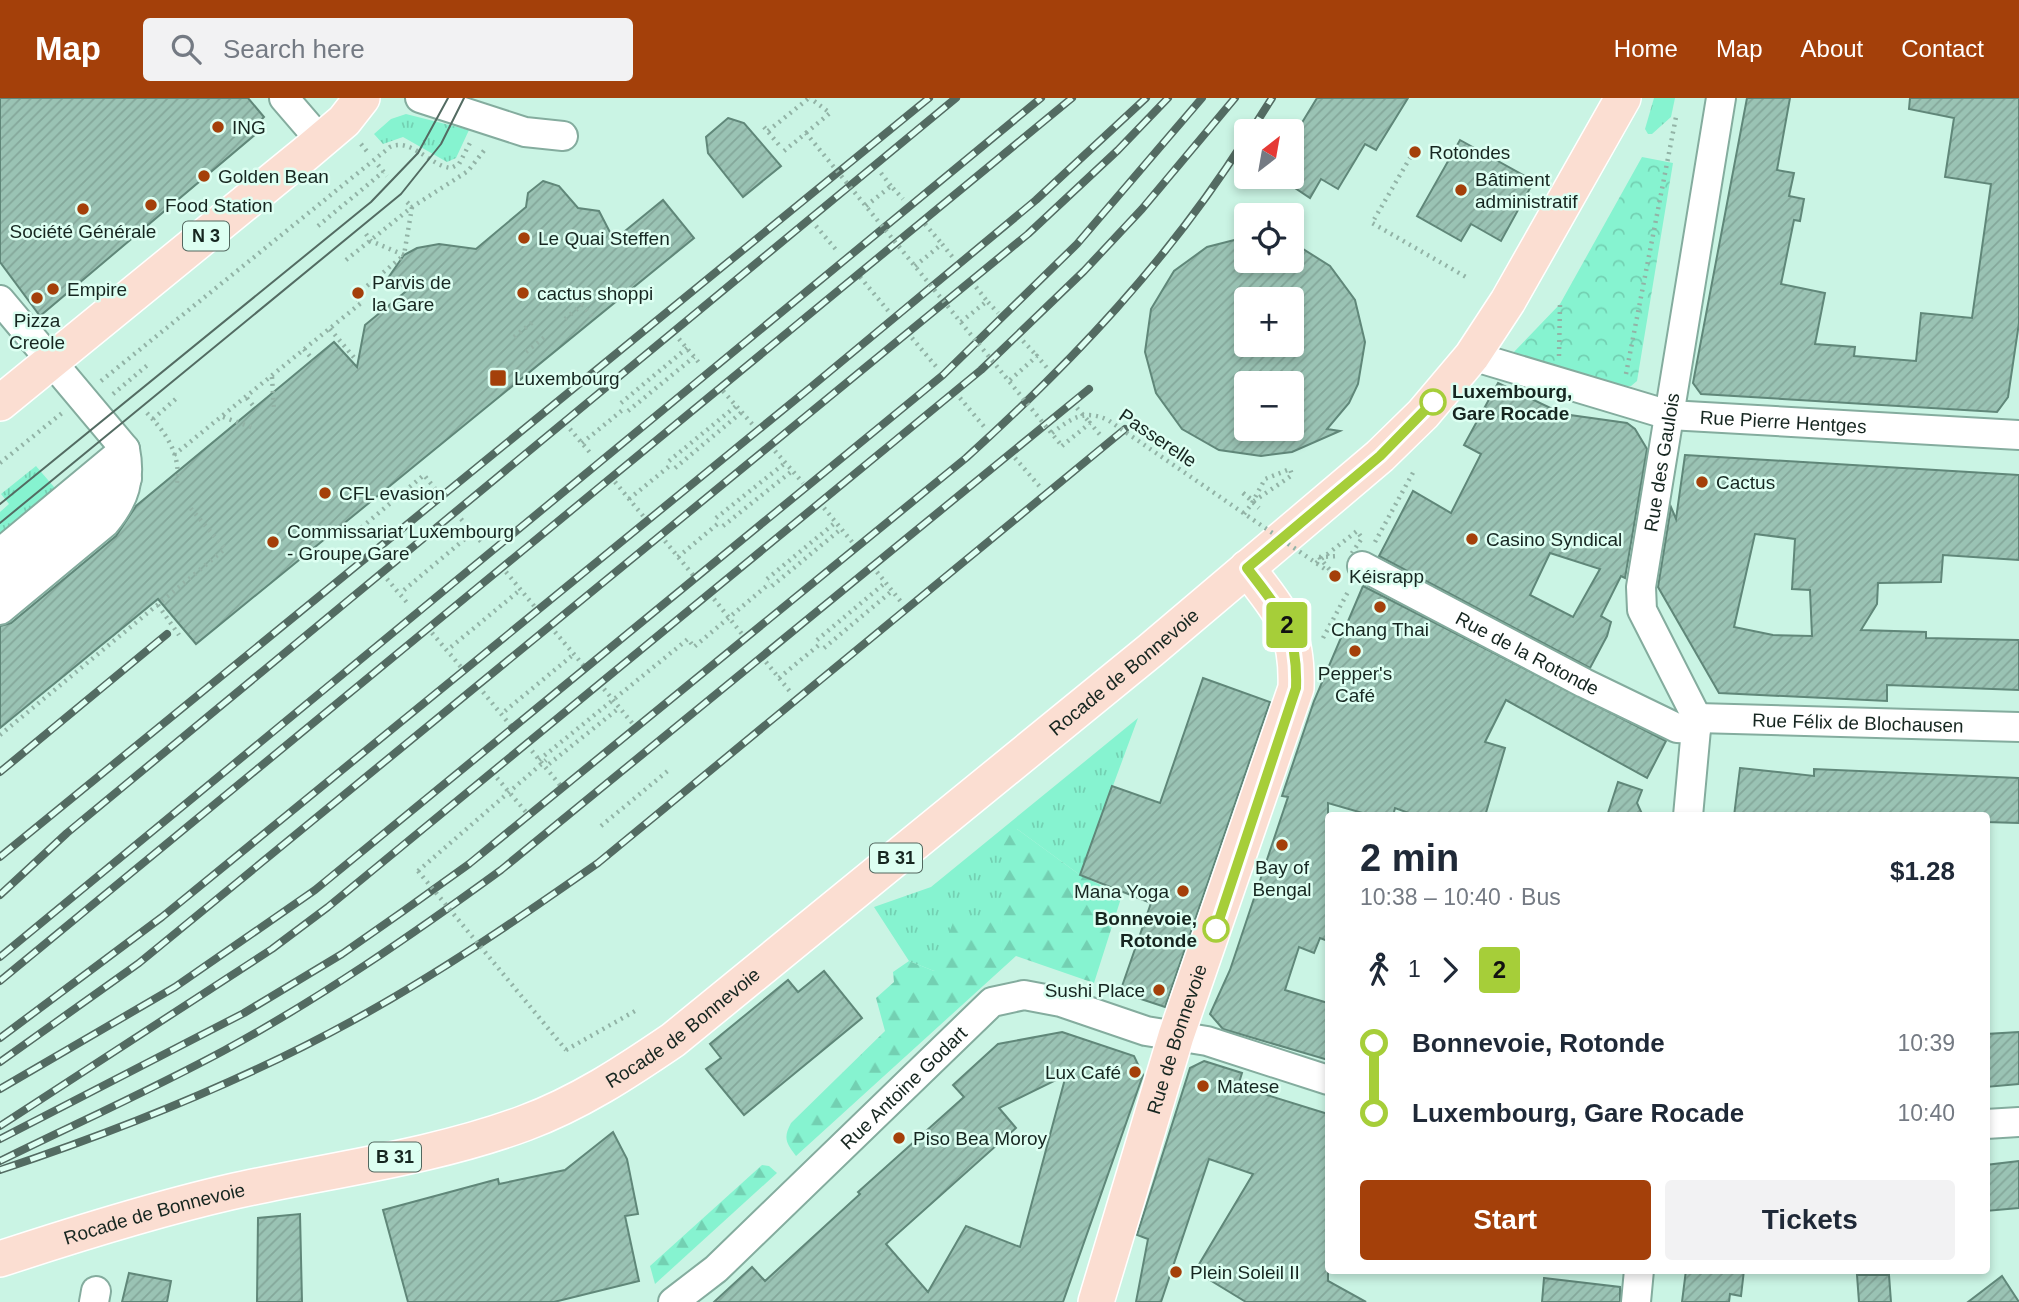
<!DOCTYPE html>
<meta charset="utf-8">
<style>
:root{--surface:#fff;--page:#f2f2f3;--text:#1f2937;--muted:#747a83;--accent:#a4400a}
body{margin:0;font-family:Helvetica,sans-serif;background:var(--page);color:var(--text);height:100vh;display:flex;flex-direction:column;font-size:26px;white-space:nowrap}
*{box-sizing:border-box;margin:0}
p{font-size:23px;color:var(--muted)}
.icon{flex:none;width:38px;height:38px;fill:none;stroke:currentColor;stroke-width:2;stroke-linecap:round;stroke-linejoin:round}
.map{position:relative;flex:1;overflow:hidden}
.sheet{position:absolute;left:1325px;top:714px;width:665px;height:462px;display:flex;flex-direction:column;background:var(--surface);border-radius:7px;box-shadow:0 4px 10px #0003}
.sheet>*{flex:none}
.badge{padding:0 14px;border-radius:5px;font-size:24px;line-height:46px}
.needle{width:46px;rotate:31deg}
.buttons{position:absolute;left:1234px;top:21px;display:grid;gap:14px}
.buttons a{display:grid;place-items:center;width:70px;height:70px;border-radius:7px;background:var(--surface);box-shadow:0 4px 10px #0003;font-size:35px}
.map>.badge{position:absolute;translate:-50% -50%;box-shadow:0 0 0 4px #fff}
.legs{display:flex;align-items:center;gap:10px;height:77px;padding:0 35px;font-size:23px}
.legs p{margin-inline-start:auto}
.headline{display:flex;align-items:center;justify-content:space-between;height:119px;padding:0 35px}
h1{font-size:38px;font-weight:700;line-height:52px}
.cta{display:flex;gap:14px;margin-top:auto;padding:14px 35px}
.cta a{flex:1;height:80px;border-radius:7px;background:var(--accent);color:#fff;font-size:28px;font-weight:700;line-height:80px;text-align:center}
.cta a+a{background:var(--page);color:var(--text)}
ul{padding:0 35px;list-style:none}
li{display:flex;align-items:center;gap:24px;height:70px;font-size:26px}
li i{display:grid;place-items:center;width:10px;height:100%;margin:0 9px;background:currentColor}
li i::after{content:'';width:18px;height:18px;margin:-9px;border:5px solid;border-radius:50%;background:var(--surface)}
li p{margin-inline-start:auto}
li:first-child i{background:linear-gradient(#0000 50%,currentColor 0)}
li:last-child i{background:linear-gradient(currentColor 50%,#0000 0)}
header{display:flex;align-items:center;gap:42px;box-sizing:border-box;height:98px;padding:0 35px;background:var(--accent);color:#fff}
header strong{font-size:33px}
nav{display:flex;gap:38px;margin-inline-start:auto;font-size:24px}
.search{width:490px;height:63px;background:var(--page);display:flex;align-items:center;gap:18px;box-sizing:border-box;padding:0 24px;border-radius:7px;color:var(--muted);font-size:26px}
.map>svg:first-child{display:block}
.grass{fill:url(#grass-tufts)}
.forest{fill:url(#forest-firs)}
.park{fill:url(#park-crowns)}
.building{fill:url(#building-hatch);stroke:#608779;stroke-width:2;fill-rule:evenodd}
.lines{fill:none;stroke-linecap:round;stroke-linejoin:round}
.minor-casing{stroke:#84ac9e;stroke-width:32}
.major-casing{stroke:#fff;stroke-width:38}
.path{stroke:#92b3a6;stroke-width:4.5;stroke-dasharray:2 5;stroke-linecap:butt}
.minor{stroke:#fff;stroke-width:28}
.major{stroke:#fbded2;stroke-width:35}
.tram{stroke:#536b62;stroke-width:2}
.rail-casing{stroke:#536b62;stroke-width:8}
.rail{stroke:#ddfff2;stroke-width:5;stroke-dasharray:16;stroke-linecap:butt}
.path-bridge{stroke:#92b3a6;stroke-width:4.5;stroke-dasharray:2 5;stroke-linecap:butt}
.line-1-casing{stroke:#fff;stroke-width:16}
.line-1{stroke:#a6ce39;stroke-width:10}
.poi-dot{fill:#a4400a;stroke:#ddfff2;stroke-width:2.5}
.stop-1-dot{fill:#fff;stroke:#a6ce39;stroke-width:3.5}
.labels{text-anchor:middle;dominant-baseline:central;stroke-width:5;stroke-linejoin:round;paint-order:stroke}
.shield{fill:#ddfff2;stroke:#52675f;stroke-width:2}
.shield-label{font-size:18px;font-weight:bold;fill:#162620}
.poi-label{font-size:19px;fill:#162620;stroke:#ddfff2;text-anchor:start}
.stop-label{font-size:19px;font-weight:bold;fill:#162620;stroke:#ddfff2;text-anchor:start}
.street-label{font-size:19px;fill:#162620;stroke:#ddfff2}
</style>
<header>
<strong>Map</strong>
<div class="search"><svg class="icon" aria-label="search" viewBox="0 0 24 24"><circle cx="10" cy="10" r="6"/><path d="M15 15l6 6"/></svg>Search here</div>
<nav><a>Home</a><a>Map</a><a>About</a><a>Contact</a></nav>
</header>
<div class="map">
<svg width="2019" height="1204" viewBox="0 0 2019 1204">
<defs>
<pattern id="grass-tufts" width="24" height="20" patternUnits="userSpaceOnUse" patternTransform="scale(1.75)"><rect width="24" height="20" fill="#86f3d0"/><path d="M3 7l-1-3M5 7V3M7 7l1-3M15 17l-1-3M17 17v-4M19 17l1-3" fill="none" stroke="#73d0b2"/></pattern>
<pattern id="forest-firs" width="22" height="20" patternUnits="userSpaceOnUse" patternTransform="scale(1.75)"><rect width="22" height="20" fill="#86f3d0"/><path d="M5 1l3.5 6h-7zM16 11l3.5 6h-7z" fill="#73d0b2"/></pattern>
<pattern id="park-crowns" width="20" height="18" patternUnits="userSpaceOnUse" patternTransform="scale(1.75)"><rect width="20" height="18" fill="#86f3d0"/><path d="M2 6a3 3 0 1 1 6 0M12 15a3 3 0 1 1 6 0" fill="none" stroke="#73d0b2"/></pattern>
<pattern id="building-hatch" width="6" height="6" patternUnits="userSpaceOnUse" patternTransform="scale(1.75)"><rect width="6" height="6" fill="#9ac3b4"/><path d="M-1 1l2-2M0 6l6-6M5 7l2-2" fill="none" stroke="#84a79a"/></pattern>
</defs>
<rect width="100%" height="100%" fill="#caf4e4"/>
<g class="grass">
<path d="M1654,0H1675L1671,19L1652,36H1648L1645,31Z"/>
<path d="M406,16L469,32L456,60L447,64L403,39L383,46L374,36L391,21Z"/>
<path d="M36,368L60,396L0,445V414L9,406L1,396Z"/>
<path d="M1138,620L1080,777L1017,731L1001,825L934,873L909,863L874,809L931,789Z"/>
</g>
<g class="forest">
<path d="M1017,731L1080,777L1122,797L1094,885L1016,858L796,1058C786,1045 783,1040 791,1025L885,933L876,900L894,884L893,874L909,863L934,873L956,817L1001,825L1004,736Z"/>
<path d="M762,1067L769,1068L777,1075L655,1186L650,1168Z"/>
</g>
<path class="park" d="M1642,59L1673,65L1637,283L1631,288H1624L1512,256L1560,206Z"/>
<g class="building">
<path d="M0,0H248L264,19L261,22L263,30L40,218L0,164Z"/>
<path d="M1317,0H1408L1376,52L1365,46L1338,91L1321,81L1310,100L1292,88V41Z"/>
<path d="M1747,0H1790L1777,72L1794,75L1789,98L1804,101L1800,123L1794,122L1781,186L1825,195L1815,246L1855,249L1854,258L1916,263L1921,215L1972,220L1991,86L1945,79L1954,20L1909,11L1910,0H2019V225L2008,299L1997,314L1701,296L1693,285Z"/>
<path d="M728,20L744,25L781,68L743,99L708,55L706,39Z"/>
<path d="M1460,42L1534,83L1501,143L1471,126L1461,143L1417,118Z"/>
<path d="M543,83L559,88L578,110L599,113L614,142L663,102L694,140L196,546L158,501L0,630V528L11,525L116,438L136,408L334,244L357,269L365,227L410,190L386,183L404,157L417,150L439,146L476,151L526,109L528,95Z"/>
<path d="M1246,139V163H1292V144L1330,168L1355,202L1365,244L1358,286L1349,305L1327,331L1340,333L1292,354L1261,358L1219,352L1182,331L1156,295L1145,254L1151,211L1174,173L1207,149ZM1246,201H1292V247H1246ZM1246,285H1292V331H1246Z"/>
<path d="M1498,285L1563,316L1627,325L1635,331L1647,351L1625,480L1621,478L1601,518L1611,524L1607,538L1590,570L1379,458L1413,393L1451,415L1481,356L1464,347ZM1550,455L1600,471L1573,519L1530,497Z"/>
<path d="M1685,357L2019,377V462L1943,457L1941,484L1878,485L1877,506L1861,532L1926,534V540L2019,542V592L1887,587V603L1719,595L1658,489L1671,409L1676,421ZM1755,436L1795,441L1792,491L1810,492L1812,538L1773,537L1734,529Z"/>
<path d="M1363,488L1666,643L1647,680L1506,602L1485,644L1505,650L1485,718H1417L1395,710L1393,718H1373L1328,705V843L1320,840L1314,855L1299,849L1285,892L1328,905V962L1223,931L1210,916L1230,872L1288,699L1282,698L1314,603Z"/>
<path d="M1203,580L1270,604L1165,909L1120,894L1151,805L1080,777L1112,688L1160,705Z"/>
<path d="M1740,670L1814,678V671L2019,680V725L1986,724V718H1734Z"/>
<path d="M1618,684L1642,692L1637,705L1643,718H1607Z"/>
<path d="M824,873L862,920L744,1017L706,971L721,960L710,946L788,882L798,894Z"/>
<path d="M1062,934L1134,958L1143,977L1063,1204H714L752,1169L765,1183L860,1096L858,1094L964,999L953,987L998,946ZM1066,977L1020,1149L966,1128L928,1194L886,1146L1016,1030L999,1010Z"/>
<path d="M2019,934V986L1986,989V936Z"/>
<path d="M1204,963L1242,975L1238,988L1328,1016V1183L1366,1204H1246L1195,1173L1253,1076L1209,1061L1161,1204H1136L1148,1141L1137,1137L1190,970Z"/>
<path d="M613,1034L627,1061L638,1116L625,1118L639,1183L554,1204H408L383,1112L498,1081L499,1086L565,1072Z"/>
<path d="M2019,1063V1110L1986,1113V1067Z"/>
<path d="M300,1116L302,1204H257L258,1120Z"/>
<path d="M1686,1172H1744L1741,1198L1730,1196L1729,1204H1682Z"/>
<path d="M129,1175L171,1183L167,1204H122Z"/>
<path d="M1857,1177H1889L1891,1204H1859Z"/>
<path d="M2002,1178L2019,1204H1968Z"/>
<path d="M1544,1180L1620,1189V1204H1542Z"/>
</g>
<g class="lines">
<g class="minor-casing">
<g id="minor">
<path d="M284,0L321,43"/>
<path d="M420,0L525,34L563,38"/>
<path d="M0,202L125,351C131,381 125,401 105,425L0,512"/>
<path id="s1" d="M1472,258L1669,317L2019,337"/>
<path d="M0,455L125,351"/>
<path id="s2" d="M1362,468L1584,585L1677,630L1696,631"/>
<path d="M0,483L127,380"/>
<path id="s3" d="M1697,620L2019,629"/>
<path id="s4" d="M1688,718L1697,620L1642,512L1641,489L1721,0"/>
<path d="M1986,1026L2019,1024"/>
<path d="M94,1204L96,1193"/>
<path id="s5" d="M673,1204L716,1171L992,904L1024,897L1061,904L1146,933L1207,943L1328,982"/>
<path d="M1636,1204L1639,1172"/>
</g>
</g>
<g class="major-casing">
<g id="major">
<path d="M0,305L305,56L344,23L362,0"/>
<path id="s6" d="M0,1161C76,1136 152,1112 230,1094C328,1072 431,1060 525,1025C579,1005 626,974 673,942L1151,552L1380,358L1423,316L1472,258L1508,203L1623,0"/>
<path id="s7" d="M1096,1204L1176,938L1296,590C1298,531 1281,515 1247,470"/>
</g>
</g>
<g class="path">
<path d="M764,29L779,47"/>
<path d="M768,33L809,0"/>
<path d="M806,35L830,15L810,0"/>
<path d="M361,46L369,56"/>
<path d="M1414,53L1372,125L1466,179"/>
<path d="M378,67L387,78"/>
<path d="M881,75L891,88"/>
<path d="M866,108L891,88L903,101"/>
<path d="M925,126L942,146"/>
<path d="M318,128L383,74"/>
<path d="M816,128L838,154"/>
<path d="M366,136L371,143L404,157L412,109L406,103"/>
<path d="M346,162L412,109L468,73L486,50"/>
<path d="M915,168L942,146L955,162"/>
<path d="M860,179L890,215"/>
<path d="M976,189L987,203"/>
<path d="M565,221L582,207L594,221"/>
<path d="M961,224L987,203L998,215"/>
<path d="M330,231L357,263"/>
<path d="M514,239L534,223"/>
<path d="M912,240L939,272"/>
<path d="M679,241L701,267"/>
<path d="M1023,243L1037,258"/>
<path d="M304,251L313,262"/>
<path d="M526,254L547,237"/>
<path d="M1559,258L1560,206"/>
<path d="M1626,276L1676,19"/>
<path d="M272,279L274,313"/>
<path d="M1010,282L1037,258L1048,271"/>
<path d="M101,283L390,49C411,39 430,68 451,70L459,66L471,43"/>
<path d="M723,293L754,328"/>
<path d="M113,296L150,265"/>
<path d="M247,300L255,310"/>
<path d="M960,300L986,331"/>
<path d="M621,305L687,250"/>
<path d="M1077,310L1090,325"/>
<path d="M628,313L694,259"/>
<path d="M147,315C166,335 181,356 177,385"/>
<path d="M223,319L254,330"/>
<path d="M153,321L178,299"/>
<path d="M570,331L592,357"/>
<path d="M582,345L625,310"/>
<path d="M1062,348L1090,325L1102,339"/>
<path d="M775,353L803,385"/>
<path d="M174,357L361,205L355,198L404,157"/>
<path d="M1015,360L1041,390"/>
<path d="M669,363L736,308"/>
<path d="M0,365L62,315"/>
<path d="M675,370L742,314"/>
<path d="M615,384L644,419"/>
<path d="M1243,395L1259,410"/>
<path d="M629,401L672,366"/>
<path d="M1252,405L1265,381L1290,371L1292,377L1288,380L1254,403"/>
<path d="M824,410L853,445"/>
<path d="M716,420L785,365"/>
<path d="M461,421L483,446"/>
<path d="M723,428L792,373"/>
<path d="M356,434L424,377L437,393"/>
<path d="M665,443L693,477"/>
<path d="M1375,444L1415,371"/>
<path d="M678,459L720,424"/>
<path d="M1319,459L1339,458"/>
<path d="M1319,459L1335,478"/>
<path d="M506,474L535,509"/>
<path d="M877,474L902,505"/>
<path d="M387,481L409,507"/>
<path d="M767,481L836,424"/>
<path d="M772,488L841,431"/>
<path d="M404,492L473,434"/>
<path d="M714,501L742,536"/>
<path d="M158,507L179,537"/>
<path d="M555,534L584,568"/>
<path d="M432,535L461,569"/>
<path d="M1323,540L1349,492"/>
<path d="M817,542L886,484"/>
<path d="M451,549L520,492"/>
<path d="M824,550L893,492"/>
<path d="M766,564L792,596"/>
<path d="M779,580L820,546"/>
<path d="M604,591L633,626"/>
<path d="M483,594L511,628"/>
<path d="M505,613L574,556"/>
<path d="M0,637L225,451L188,407"/>
<path d="M532,653L560,687"/>
<path d="M539,662L688,541L694,549L770,485"/>
<path d="M549,666L619,610"/>
<path d="M497,680L526,714"/>
<path d="M601,728L670,671"/>
<path d="M418,773L546,662"/>
<path d="M566,952L635,913"/>
</g>
<use href="#minor" class="minor"/>
<use href="#major" class="major"/>
<g class="tram">
<path d="M0,406L371,104L418,55L448,0"/>
<path d="M0,425L401,96L441,46L464,0"/>
</g>
<g class="rail-casing">
<g id="rail">
<path d="M1251,33L1272,0"/>
<path d="M0,674L167,536"/>
<path d="M0,759L929,0"/>
<path d="M0,797L67,735L956,0"/>
<path d="M0,859L1041,0"/>
<path d="M0,883L1072,0"/>
<path d="M0,940L162,819L811,289L1036,102L1146,0"/>
<path d="M0,964L139,865L1028,136L1118,52L1168,0"/>
<path d="M0,991L175,889L315,792L943,277L1077,146L1202,0"/>
<path d="M0,1028L272,851L328,809L981,272L1084,173L1142,111L1235,0"/>
<path d="M0,1041L244,915L342,856L402,814L469,766L966,360C1074,262 1167,164 1246,40"/>
<path d="M0,1063C75,1026 151,992 225,952C322,899 412,837 501,772L1089,291"/>
<path d="M0,1072C120,1032 241,984 352,923C438,876 518,821 598,765L1125,331"/>
</g>
</g>
<use href="#rail" class="rail"/>
<g class="path-bridge">
<path d="M784,53L806,35L1062,348"/>
<path d="M1052,335C1072,320 1084,311 1108,322L1335,478"/>
<path d="M1243,395L1254,403L1244,416"/>
<path d="M1316,465L1357,433L1362,440L1350,458"/>
<path d="M418,773L566,952"/>
</g>
</g>
<g class="lines">
<g class="line-1-casing">
<path id="line-1" d="M1216,831L1296,590C1298,531 1281,515 1247,470L1380,358L1433,304"/>
</g>
<use href="#line-1" class="line-1"/>
</g>
<g class="poi-dot">
<circle cx="218" cy="29" r="7"/>
<circle cx="1415" cy="54" r="7"/>
<circle cx="204" cy="78" r="7"/>
<circle cx="1461" cy="92" r="7"/>
<circle cx="151" cy="107" r="7"/>
<circle cx="83" cy="111" r="7"/>
<circle cx="524" cy="140" r="7"/>
<circle cx="53" cy="191" r="7"/>
<circle cx="358" cy="195" r="7"/>
<circle cx="523" cy="195" r="7"/>
<circle cx="37" cy="200" r="7"/>
<rect x="489" y="271" width="18" height="18" rx="3.5"/>
<circle cx="1702" cy="384" r="7"/>
<circle cx="325" cy="395" r="7"/>
<circle cx="1472" cy="441" r="7"/>
<circle cx="273" cy="444" r="7"/>
<circle cx="1335" cy="478" r="7"/>
<circle cx="1380" cy="509" r="7"/>
<circle cx="1355" cy="553" r="7"/>
<circle cx="1282" cy="747" r="7"/>
<circle cx="1183" cy="793" r="7"/>
<circle cx="1159" cy="892" r="7"/>
<circle cx="1135" cy="974" r="7"/>
<circle cx="1203" cy="988" r="7"/>
<circle cx="899" cy="1040" r="7"/>
<circle cx="1176" cy="1174" r="7"/>
</g>
<g class="stop-1-dot">
<circle cx="1433" cy="304" r="12"/>
<circle cx="1216" cy="831" r="12"/>
</g>
<g class="labels">
<g class="shield">
<rect x="183" y="123.5" width="46" height="29" rx="5"/>
<rect x="870" y="745.5" width="52" height="29" rx="5"/>
<rect x="369" y="1044.5" width="52" height="29" rx="5"/>
</g>
<g class="shield-label">
<text x="206" y="138">N 3</text>
<text x="896" y="760">B 31</text>
<text x="395" y="1059">B 31</text>
</g>
<g class="poi-label">
<text x="232" y="29">ING</text>
<text x="1429" y="54">Rotondes</text>
<text x="218" y="78">Golden Bean</text>
<text x="1475" y="81">Bâtiment<tspan x="1475" dy="22">administratif</tspan></text>
<text x="165" y="107">Food Station</text>
<text x="83" y="133" text-anchor="middle">Société Générale</text>
<text x="538" y="140">Le Quai Steffen</text>
<text x="372" y="184">Parvis de<tspan x="372" dy="22">la Gare</tspan></text>
<text x="67" y="191">Empire</text>
<text x="537" y="195">cactus shoppi</text>
<text x="37" y="222" text-anchor="middle">Pizza<tspan x="37" dy="22">Creole</tspan></text>
<text x="514" y="280">Luxembourg</text>
<text x="1716" y="384">Cactus</text>
<text x="339" y="395">CFL evasion</text>
<text x="287" y="433">Commissariat Luxembourg<tspan x="287" dy="22">- Groupe Gare</tspan></text>
<text x="1486" y="441">Casino Syndical</text>
<text x="1349" y="478">Kéisrapp</text>
<text x="1380" y="531" text-anchor="middle">Chang Thai</text>
<text x="1355" y="575" text-anchor="middle">Pepper's<tspan x="1355" dy="22">Café</tspan></text>
<text x="1282" y="769" text-anchor="middle">Bay of<tspan x="1282" dy="22">Bengal</tspan></text>
<text x="1169" y="793" text-anchor="end">Mana Yoga</text>
<text x="1145" y="892" text-anchor="end">Sushi Place</text>
<text x="1121" y="974" text-anchor="end">Lux Café</text>
<text x="1217" y="988">Matese</text>
<text x="913" y="1040">Piso Bea Moroy</text>
<text x="1190" y="1174">Plein Soleil II</text>
</g>
<g class="stop-label">
<text x="1452" y="293">Luxembourg,<tspan x="1452" dy="22">Gare Rocade</tspan></text>
<text x="1197" y="820" text-anchor="end">Bonnevoie,<tspan x="1197" dy="22">Rotonde</tspan></text>
</g>
<g class="street-label">
<text stroke="none"><textPath href="#s1" startOffset="320">Rue Pierre Hentges</textPath></text>
<text transform="translate(1158 340) rotate(34)">Passerelle</text>
<text stroke="none"><textPath href="#s4" startOffset="369">Rue des Gaulois</textPath></text>
<text stroke="none"><textPath href="#s2" startOffset="187">Rue de la Rotonde</textPath></text>
<text stroke="none"><textPath href="#s6" startOffset="1295">Rocade de Bonnevoie</textPath></text>
<text stroke="none"><textPath href="#s3" startOffset="161">Rue Félix de Blochausen</textPath></text>
<text stroke="none"><textPath href="#s6" startOffset="728">Rocade de Bonnevoie</textPath></text>
<text stroke="none"><textPath href="#s7" startOffset="275">Rue de Bonnevoie</textPath></text>
<text stroke="none"><textPath href="#s5" startOffset="315">Rue Antoine Godart</textPath></text>
<text stroke="none"><textPath href="#s6" startOffset="161">Rocade de Bonnevoie</textPath></text>
</g>
</g>
</svg>
<div class="buttons">
<a><svg class="needle" viewBox="-14 -14 28 28"><path d="M0-13l5 13h-10z" fill="#e53935"/><path d="M0 13l5-13h-10z" fill="#747a83"/></svg></a>
<a><svg class="icon" aria-label="locate" viewBox="0 0 24 24"><circle cx="12" cy="12" r="6"/><path d="M12 2v4M12 18v4M2 12h4M18 12h4"/></svg></a>
<a>+</a>
<a>−</a>
</div>
<b class="badge" style="left:1287px;top:527px;background:#a6ce39;color:#111">2</b>
<section class="sheet">
<div class="headline"><div><h1>2 min</h1><p>10:38 – 10:40 · Bus</p></div><b>$1.28</b></div>
<div class="legs"><svg class="icon" aria-label="walk" viewBox="0 0 24 24"><circle cx="13" cy="4" r="2"/><path d="M13 8l-2 6 4 7M11 14l-3 7M7 12l3-4h3l4 4"/></svg>1<svg class="icon" aria-label="forward" viewBox="0 0 24 24"><path d="M9 5l7 7-7 7"/></svg><b class="badge" style="background:#a6ce39;color:#111">2</b></div>
<ul>
<li><i style="color:#a6ce39"></i><b>Bonnevoie, Rotonde</b><p>10:39</p></li>
<li><i style="color:#a6ce39"></i><b>Luxembourg, Gare Rocade</b><p>10:40</p></li>
</ul>
<div class="cta"><a>Start</a><a>Tickets</a></div>
</section>
</div>
